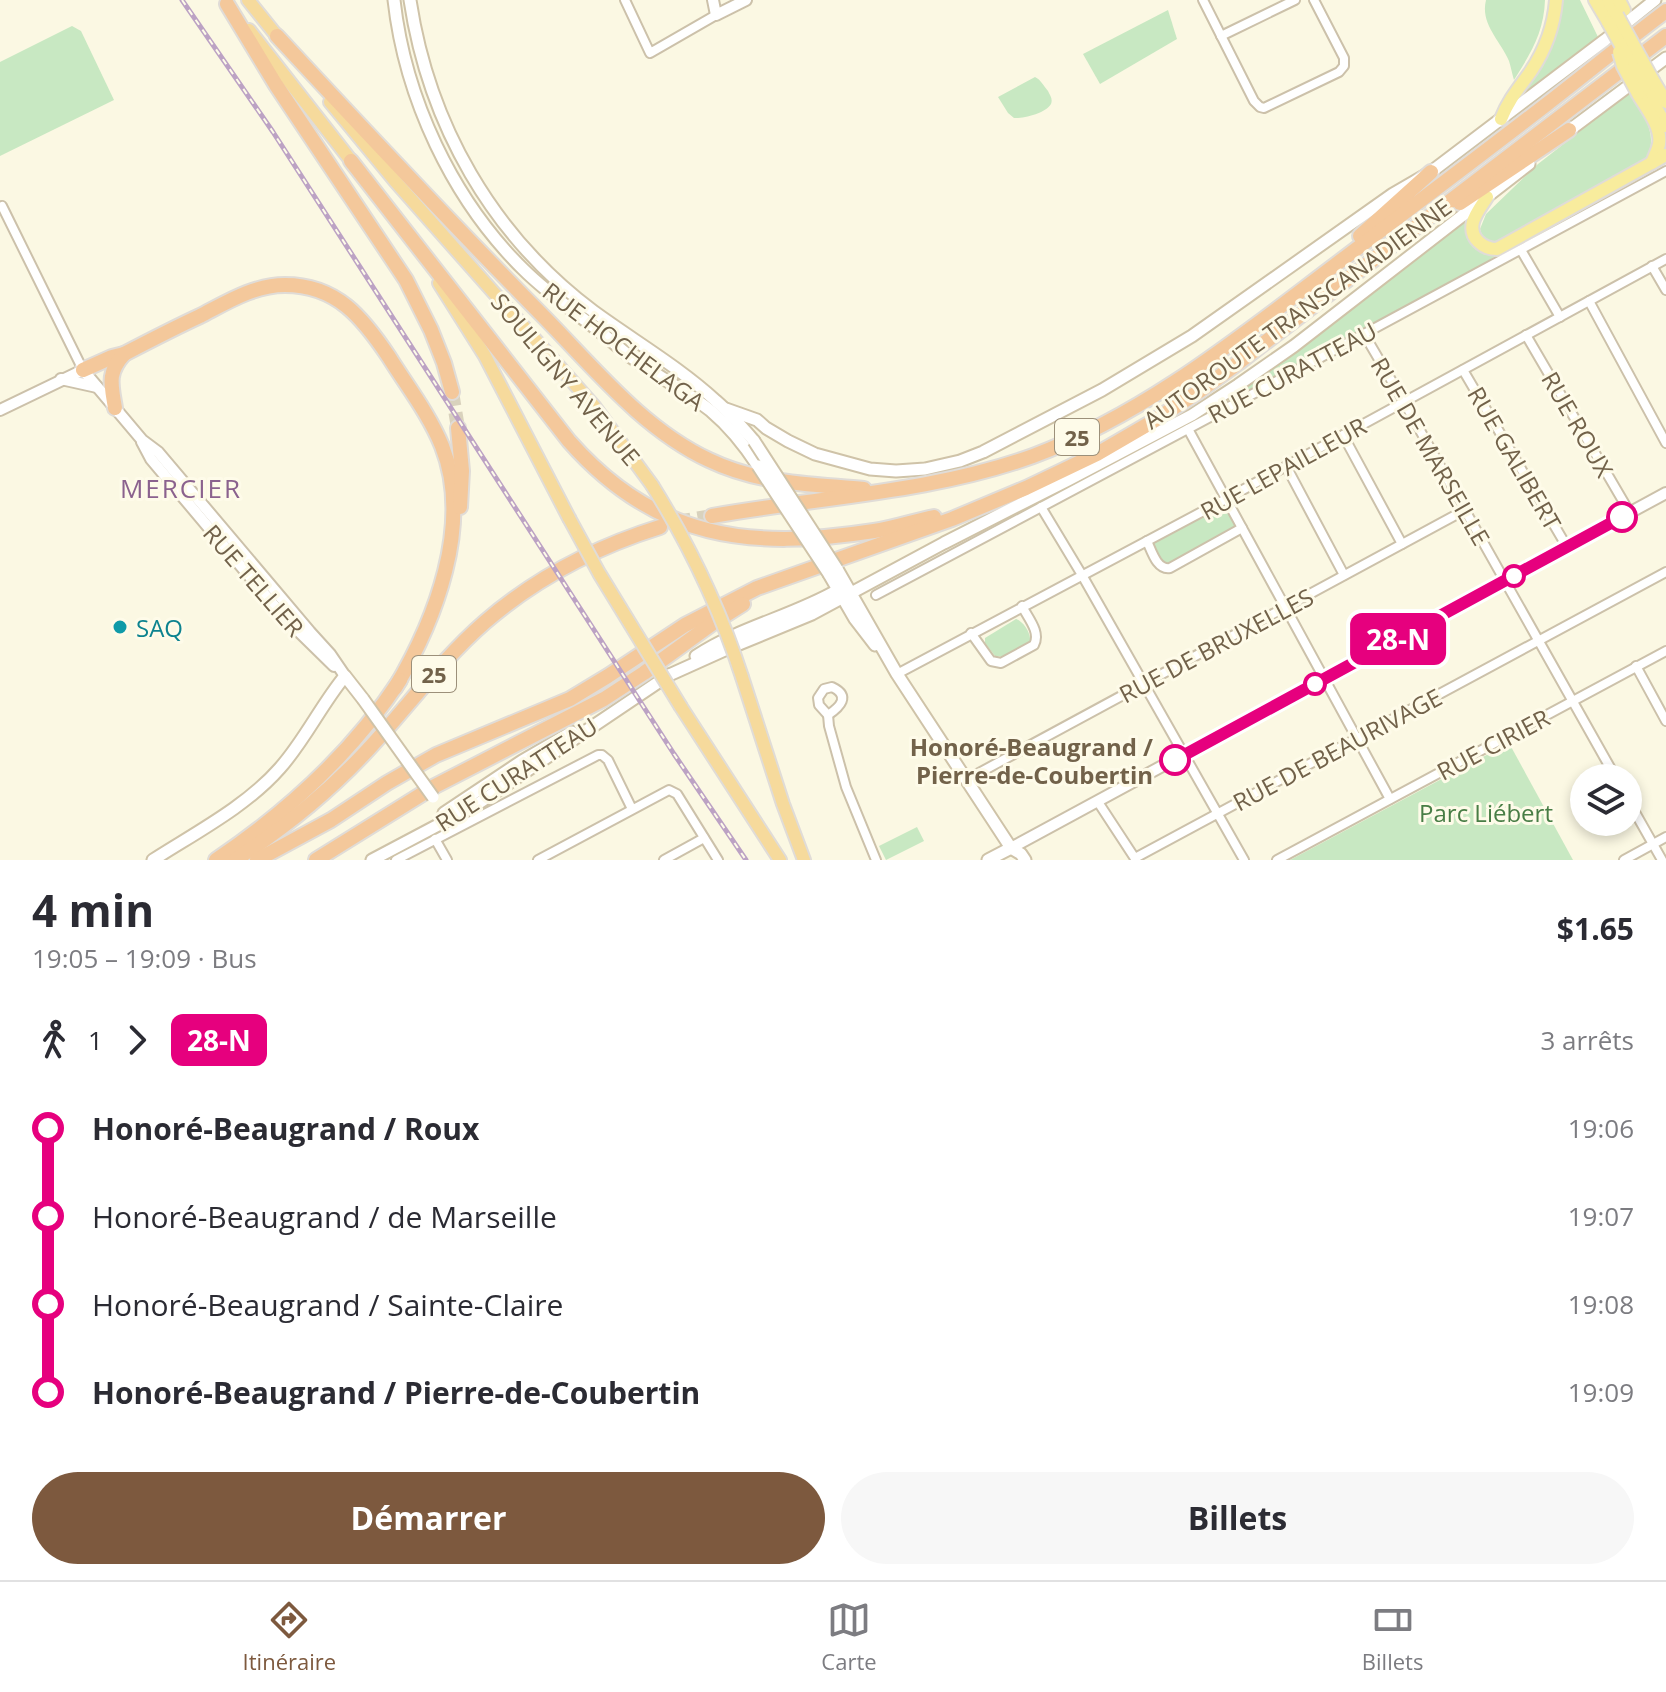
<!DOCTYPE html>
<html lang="fr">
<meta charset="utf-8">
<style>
:root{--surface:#fff;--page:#f7f7f7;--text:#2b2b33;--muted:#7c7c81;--line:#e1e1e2;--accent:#7d593e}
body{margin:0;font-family:"Open Sans",sans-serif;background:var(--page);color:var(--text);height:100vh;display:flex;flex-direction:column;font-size:30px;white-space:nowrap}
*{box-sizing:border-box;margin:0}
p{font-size:26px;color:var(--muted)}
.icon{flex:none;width:44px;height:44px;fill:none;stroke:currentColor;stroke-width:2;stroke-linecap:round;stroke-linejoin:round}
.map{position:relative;height:860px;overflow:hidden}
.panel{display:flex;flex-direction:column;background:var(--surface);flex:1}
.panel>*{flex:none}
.badge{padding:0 16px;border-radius:12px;font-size:28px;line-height:52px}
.controls{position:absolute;left:1570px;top:764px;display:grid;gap:16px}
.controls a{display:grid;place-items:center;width:72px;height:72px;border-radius:50%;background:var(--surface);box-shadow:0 4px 12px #0003;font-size:40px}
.map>.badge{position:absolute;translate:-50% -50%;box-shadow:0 0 0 4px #fff}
.legs{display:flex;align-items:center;gap:12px;height:88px;padding:0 32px;font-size:26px}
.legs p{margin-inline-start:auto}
.head{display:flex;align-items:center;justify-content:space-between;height:136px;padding:0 32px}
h1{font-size:44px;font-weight:700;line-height:60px}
.cta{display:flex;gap:16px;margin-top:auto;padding:16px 32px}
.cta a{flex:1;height:92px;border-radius:48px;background:var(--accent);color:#fff;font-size:32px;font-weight:700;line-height:92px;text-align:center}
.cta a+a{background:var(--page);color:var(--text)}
ul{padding:0 32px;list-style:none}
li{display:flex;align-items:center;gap:28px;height:88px;font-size:30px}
li i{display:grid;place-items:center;width:12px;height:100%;margin:0 10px;background:currentColor}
li i::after{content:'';width:20px;height:20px;margin:-10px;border:6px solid;border-radius:50%;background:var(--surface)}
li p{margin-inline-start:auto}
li:first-child i{background:linear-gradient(#0000 50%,currentColor 0)}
li:last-child i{background:linear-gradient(currentColor 50%,#0000 0)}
.menu{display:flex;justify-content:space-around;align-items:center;height:112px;border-top:2px solid var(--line);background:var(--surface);font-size:22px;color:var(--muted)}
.menu a{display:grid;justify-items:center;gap:4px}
.menu .on{color:var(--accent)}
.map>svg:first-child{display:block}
.green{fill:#c8e8c2}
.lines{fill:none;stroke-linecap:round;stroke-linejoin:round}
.motorway-tunnel{stroke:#d9d2bd;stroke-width:14;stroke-dasharray:14 7;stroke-linecap:butt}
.minor-casing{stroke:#ccc1aa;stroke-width:12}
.tertiary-casing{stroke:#ccc1aa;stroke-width:14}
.secondary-casing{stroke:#cfc3a8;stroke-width:15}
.primary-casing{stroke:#e0dcd7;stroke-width:16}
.trunk-casing{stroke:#e0dcd7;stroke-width:16}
.motorway-casing{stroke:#e0dcd7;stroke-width:18}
.minor{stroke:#fff;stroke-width:8}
.tertiary{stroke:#fff;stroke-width:10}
.secondary{stroke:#fff;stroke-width:11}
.primary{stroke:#f8ec9d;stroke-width:12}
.trunk{stroke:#f6da9c;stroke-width:12}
.motorway{stroke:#f4c89b;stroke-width:14}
.rail-casing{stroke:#bca2c4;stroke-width:5}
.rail{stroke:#fefbe9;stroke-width:2;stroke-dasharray:6;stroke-linecap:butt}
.secondary-bridge-casing{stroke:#cfc3a8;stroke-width:15;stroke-linecap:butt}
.primary-bridge-casing{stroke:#e0dcd7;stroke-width:16;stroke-linecap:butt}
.trunk-bridge-casing{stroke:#e0dcd7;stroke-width:16;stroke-linecap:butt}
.secondary-bridge{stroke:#fff;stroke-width:11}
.primary-bridge{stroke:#f8ec9d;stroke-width:12}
.trunk-bridge{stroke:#f6da9c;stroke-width:12}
.line-1-casing{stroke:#fff;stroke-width:18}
.line-1{stroke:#e6007e;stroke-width:12}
.stop-1-dot{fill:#fff;stroke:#e6007e;stroke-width:4}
.culture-dot{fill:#0f9aa8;stroke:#fefbe9;stroke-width:3}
.labels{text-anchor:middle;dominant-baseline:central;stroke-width:6;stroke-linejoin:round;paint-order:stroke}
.shield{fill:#fefbe9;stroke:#9c907a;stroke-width:2}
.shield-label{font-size:22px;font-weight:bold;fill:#72624a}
.street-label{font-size:24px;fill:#72624a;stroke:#fefbe9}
.culture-label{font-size:24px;fill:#0d838f;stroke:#fefbe9;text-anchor:start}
.stop-label{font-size:24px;font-weight:bold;fill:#72624a;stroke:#fefbe9;text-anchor:end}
.park-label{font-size:24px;fill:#487d45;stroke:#fefbe9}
.neighbourhood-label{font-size:26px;letter-spacing:2px;fill:#8b628e;stroke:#fefbe9}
</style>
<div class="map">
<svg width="1666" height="860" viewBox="0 0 1666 860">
<rect width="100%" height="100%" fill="#fbf8e3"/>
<g class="green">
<path d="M1486,0H1545C1544,32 1531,53 1514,80C1512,74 1511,67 1509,61C1500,40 1480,24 1486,0Z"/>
<path d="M1562,0H1580L1598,37L1527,94L1524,91C1546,64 1558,35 1562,0Z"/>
<path d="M1168,10L1177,39L1100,84L1083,54Z"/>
<path d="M72,26L81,31L114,100L0,156V62Z"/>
<path d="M1035,77C1041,80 1043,85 1048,91C1050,96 1053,98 1051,104C1046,113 1023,119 1014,118L1008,113L998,97Z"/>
<path d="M1630,92C1642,114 1661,135 1645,161L1501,244C1489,242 1483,241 1480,229L1486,214L1538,164Z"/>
<path d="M1466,221L1482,251L1495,256L1483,265L1248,392L1230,401L1227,399L1323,330Z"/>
<path d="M1226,499L1242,528L1164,569L1147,541Z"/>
<path d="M1016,619C1023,621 1031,633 1030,641L1004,657L995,656L985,643V638Z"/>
<path d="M1509,743L1573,860H1290Z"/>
<path d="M917,827L924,841L886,860L879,846Z"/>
</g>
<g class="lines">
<g class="motorway-tunnel">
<path d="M452,392L458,428"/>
<path d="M677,522L712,516"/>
</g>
<g class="minor-casing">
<g id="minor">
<path d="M625,0L650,53L716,15"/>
<path d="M1203,0L1254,101L1260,107L1264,108L1339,72L1344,66V58L1314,0"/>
<path d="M1221,36L1295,0"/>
<path d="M2,206L83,370"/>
<path d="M1521,250L1560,317"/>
<path d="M1652,266L1666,290"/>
<path d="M1589,301L1666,443"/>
<path d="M1364,334L1404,402L1616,778"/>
<path d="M1526,335L1630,513"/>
<path d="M1463,370L1567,547"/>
<path d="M1188,429L1390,799"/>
<path d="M1343,435L1402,544"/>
<path d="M1286,466L1344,575"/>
<path d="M1041,507L1082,575L1244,860"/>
<path d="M1147,541C1152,552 1157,570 1170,568L1242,528"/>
<path d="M876,595L1199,423L1666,171"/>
<path d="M971,633L991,661L1001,663L1034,645C1041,632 1028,618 1022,606"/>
<path d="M1636,666L1666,721"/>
<path d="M897,674L1226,499L1666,259"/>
<path d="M832,687C851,696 840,707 828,715L819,705L818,698L824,689Z"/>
<path d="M828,715L829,726L846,787L876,860"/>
<path d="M966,780L1465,510"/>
<path d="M1628,800L1662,860"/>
<path d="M1098,802L1136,860"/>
<path d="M435,839L447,860"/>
<path d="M1135,858L1666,572"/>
<path d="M396,860L598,755H602L608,760L632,809"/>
<path d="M538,860L669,790L677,794L718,860"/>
<path d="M664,860L704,838"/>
<path d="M1277,860L1666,651"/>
<path d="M1624,860L1666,837"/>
</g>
</g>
<g class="tertiary-casing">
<g id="tertiary">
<path d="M713,0L716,15L746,0"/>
<path d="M61,379L97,387"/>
<path d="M0,410L83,370L142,440L158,452L310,632L330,654L345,676"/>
<path d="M142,442L151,459L283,616L334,666"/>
<path d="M1011,848L1666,493"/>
</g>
</g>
<g class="secondary-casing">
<g id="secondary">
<path d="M394,0C405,98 452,199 523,269C547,293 576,313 603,334C612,341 621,350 631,357C657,376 686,391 711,411C730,427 745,446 758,466"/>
<path d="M410,0C429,125 492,235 593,311C634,341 679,367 716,401C730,413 742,427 754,441"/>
<path d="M1563,135L1666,58"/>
<path d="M726,409L757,420L766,428L788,441L815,454L870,469L896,471L925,469L960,461L983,452L1102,390L1192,336L1393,194L1431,172L1605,40L1655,0"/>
<path d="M837,569L897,674L1011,848L1021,854L1025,860"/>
<path d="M829,574L855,619L875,645"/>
<path d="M696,656C740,627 793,616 838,590L852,594"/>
<path d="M667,676L727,649L812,614L944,543L1068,480L1192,415L1238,385L1294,346L1529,164"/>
<path d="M444,813L522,761L572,732"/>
<path d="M153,860C195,833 247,806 280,768C305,740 321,705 345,676L363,699"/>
<path d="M372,860L476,805L669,675"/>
<path d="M988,860L1011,848"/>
</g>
</g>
<g class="primary-casing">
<g id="primary">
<path d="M1595,0L1608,22"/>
<path d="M1608,0L1617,15"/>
<path d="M1619,0L1624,10"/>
<path d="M1654,82L1666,102"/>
<path d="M1645,88L1666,126"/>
<path d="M1638,94C1646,108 1662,127 1659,144C1658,150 1654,157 1652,163"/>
<path d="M1501,119C1509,99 1519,88 1531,71C1545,50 1554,25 1556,0"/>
<path d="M1487,197C1482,205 1475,214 1473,222C1469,238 1483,249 1497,249L1666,155"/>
</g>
</g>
<g class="trunk-casing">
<g id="trunk">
<path d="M248,0L281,41"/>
<path d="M249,30L356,167"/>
<path d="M330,102L395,181L594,406L652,485"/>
<path d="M439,283L485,356L569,518"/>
<path d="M742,677L783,804L804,860"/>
<path d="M681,707L780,860"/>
</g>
</g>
<g class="motorway-casing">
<g id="motorway">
<path d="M227,4L276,85L406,280L431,330L444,363L452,392"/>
<path d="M277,36C365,131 454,226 545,318C595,369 643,429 709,460C759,484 810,484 864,489"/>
<path d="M351,161L569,441C656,540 751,550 874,531C894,528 914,521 934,517"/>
<path d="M1460,203L1569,130"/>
<path d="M1360,236L1431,172"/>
<path d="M83,370L112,357L124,354C149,341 174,328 200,316C227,302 254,285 285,285C337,285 363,318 389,357C407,386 429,414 442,446C473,524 435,621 395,688"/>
<path d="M115,408C111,384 107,373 124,354"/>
<path d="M458,428L462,471L460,507"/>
<path d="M712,516C819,497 930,493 1033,456C1145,414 1240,337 1334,266C1405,212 1476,159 1547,104C1587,73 1626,41 1666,11"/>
<path d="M216,860C287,812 352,753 400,680"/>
<path d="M235,860C281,830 324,796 362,756C404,712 439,662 485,622C537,577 596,547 660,527"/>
<path d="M257,860L331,820L387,783L436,755L570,699L608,676L685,625L757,588L952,519L1026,488L1097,454L1152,422L1198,392L1238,363L1666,36"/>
<path d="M316,860L435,786L604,699L644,673L713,623L743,604"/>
</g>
</g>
<use href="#minor" class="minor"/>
<use href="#tertiary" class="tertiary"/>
<use href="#secondary" class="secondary"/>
<use href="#primary" class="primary"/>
<use href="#trunk" class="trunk"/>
<use href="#motorway" class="motorway"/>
<g class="rail-casing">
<path id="rail" d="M182,0L273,132L674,754L746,860"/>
</g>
<use href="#rail" class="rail"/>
<g class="secondary-bridge-casing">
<g id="secondary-bridge">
<path d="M754,441L837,569"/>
<path d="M758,466L829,574"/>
<path d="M363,699L433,797"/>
</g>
</g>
<g class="primary-bridge-casing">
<g id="primary-bridge">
<path d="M1617,15L1654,82"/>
<path d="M1608,22L1645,88"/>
<path d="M1619,52L1623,66L1638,94"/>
</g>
</g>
<g class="trunk-bridge-casing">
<g id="trunk-bridge">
<path d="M652,485C690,546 720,609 742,677"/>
<path d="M569,518L599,573L681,707"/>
</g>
</g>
<use href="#secondary-bridge" class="secondary-bridge"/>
<use href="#primary-bridge" class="primary-bridge"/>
<use href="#trunk-bridge" class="trunk-bridge"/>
</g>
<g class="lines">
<g class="line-1-casing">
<path id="line-1" d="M1175,760L1622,517"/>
</g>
<use href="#line-1" class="line-1"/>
</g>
<g class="stop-1-dot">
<circle cx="1622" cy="517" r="14"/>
<circle cx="1514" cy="576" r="10"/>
<circle cx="1315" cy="684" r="10"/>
<circle cx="1175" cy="760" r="14"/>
</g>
<circle class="culture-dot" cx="120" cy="627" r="8"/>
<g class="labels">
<g class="shield">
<rect x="1055" y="419" width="44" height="36" rx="6"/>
<rect x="412" y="656" width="44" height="36" rx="6"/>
</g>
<g class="shield-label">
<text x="1077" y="437">25</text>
<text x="434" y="674">25</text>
</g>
<g class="street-label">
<text transform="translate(1297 313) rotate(-36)">AUTOROUTE TRANSCANADIENNE</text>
<text transform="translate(624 346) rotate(37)">RUE HOCHELAGA</text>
<text transform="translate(1292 372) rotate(-28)">RUE CURATTEAU</text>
<text transform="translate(566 379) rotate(50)">SOULIGNY AVENUE</text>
<text transform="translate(1578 424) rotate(60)">RUE ROUX</text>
<text transform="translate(1431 451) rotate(60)">RUE DE MARSEILLE</text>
<text transform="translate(1515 458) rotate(60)">RUE GALIBERT</text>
<text transform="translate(1283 468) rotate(-29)">RUE LEPAILLEUR</text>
<text transform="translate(254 580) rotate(49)">RUE TELLIER</text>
<text transform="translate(1216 645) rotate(-28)">RUE DE BRUXELLES</text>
<text transform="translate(1493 744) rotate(-28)">RUE CIRIER</text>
<text transform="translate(1337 749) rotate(-28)">RUE DE BEAURIVAGE</text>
<text transform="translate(516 774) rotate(-33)">RUE CURATTEAU</text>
</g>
<g class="culture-label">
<text x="136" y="627">SAQ</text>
</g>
<g class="stop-label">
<text x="1153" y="746">Honoré-Beaugrand /<tspan x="1153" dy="28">Pierre-de-Coubertin</tspan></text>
</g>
<g class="park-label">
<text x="1486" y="812">Parc Liébert</text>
</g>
<g class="neighbourhood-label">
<text x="181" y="488">MERCIER</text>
</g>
</g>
</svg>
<div class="controls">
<a><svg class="icon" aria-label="layers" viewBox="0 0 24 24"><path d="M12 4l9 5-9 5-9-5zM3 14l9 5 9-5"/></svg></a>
</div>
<b class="badge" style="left:1398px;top:639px;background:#e6007e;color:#fff">28-N</b>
</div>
<section class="panel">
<div class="head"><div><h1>4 min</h1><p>19:05 – 19:09 · Bus</p></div><b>$1.65</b></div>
<div class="legs"><svg class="icon" aria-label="walk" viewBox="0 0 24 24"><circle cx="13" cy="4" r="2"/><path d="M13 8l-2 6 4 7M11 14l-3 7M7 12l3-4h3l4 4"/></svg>1<svg class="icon" aria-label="forward" viewBox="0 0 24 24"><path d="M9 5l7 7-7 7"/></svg><b class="badge" style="background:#e6007e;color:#fff">28-N</b><p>3 arrêts</p></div>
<ul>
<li><i style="color:#e6007e"></i><b>Honoré-Beaugrand / Roux</b><p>19:06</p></li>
<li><i style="color:#e6007e"></i><span>Honoré-Beaugrand / de Marseille</span><p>19:07</p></li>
<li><i style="color:#e6007e"></i><span>Honoré-Beaugrand / Sainte-Claire</span><p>19:08</p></li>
<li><i style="color:#e6007e"></i><b>Honoré-Beaugrand / Pierre-de-Coubertin</b><p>19:09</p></li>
</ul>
<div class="cta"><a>Démarrer</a><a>Billets</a></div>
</section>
<nav class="menu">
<a class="on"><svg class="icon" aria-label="directions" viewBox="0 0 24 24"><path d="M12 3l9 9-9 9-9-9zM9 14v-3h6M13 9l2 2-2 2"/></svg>Itinéraire</a>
<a><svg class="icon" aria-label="map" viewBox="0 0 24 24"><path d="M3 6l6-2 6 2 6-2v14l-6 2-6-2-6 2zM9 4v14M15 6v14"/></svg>Carte</a>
<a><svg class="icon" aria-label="tickets" viewBox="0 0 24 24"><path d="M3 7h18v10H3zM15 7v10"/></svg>Billets</a>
</nav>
